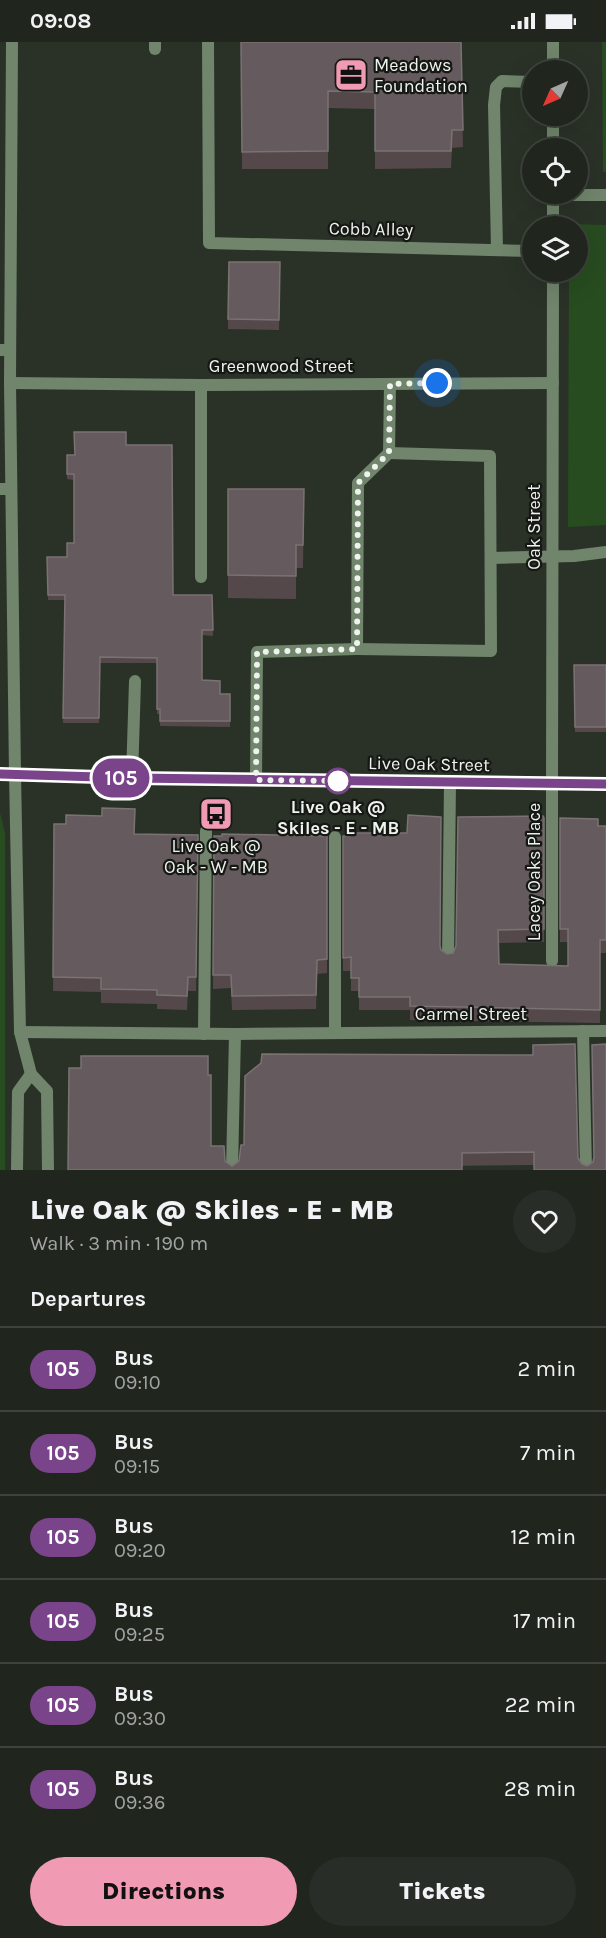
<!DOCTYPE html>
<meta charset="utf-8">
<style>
:root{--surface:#20261e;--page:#282e27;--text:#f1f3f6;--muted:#a2a5a4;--line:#3d433c;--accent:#f19ab3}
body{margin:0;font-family:Karla,sans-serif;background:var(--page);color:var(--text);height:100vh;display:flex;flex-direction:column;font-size:22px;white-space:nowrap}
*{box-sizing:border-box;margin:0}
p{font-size:20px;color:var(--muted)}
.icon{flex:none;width:33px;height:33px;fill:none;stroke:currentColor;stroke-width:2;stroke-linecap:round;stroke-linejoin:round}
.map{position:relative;height:1128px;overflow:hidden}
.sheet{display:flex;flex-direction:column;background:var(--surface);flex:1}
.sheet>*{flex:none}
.badge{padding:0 12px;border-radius:20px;font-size:21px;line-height:39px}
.needle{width:39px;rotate:225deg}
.tools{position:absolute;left:522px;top:18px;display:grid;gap:12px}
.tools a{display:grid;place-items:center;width:66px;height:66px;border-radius:50%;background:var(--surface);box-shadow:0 6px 24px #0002,0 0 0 2px var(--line);font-size:30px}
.you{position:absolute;width:30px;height:30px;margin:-15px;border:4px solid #fff;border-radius:50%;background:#1a73e8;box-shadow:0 0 0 9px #1a73e833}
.map>.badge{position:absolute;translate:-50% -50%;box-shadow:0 0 0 3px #fff}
h2{padding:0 30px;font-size:22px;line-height:54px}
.round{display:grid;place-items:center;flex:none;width:63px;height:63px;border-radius:32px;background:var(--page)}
.headline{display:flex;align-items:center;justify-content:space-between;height:102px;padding:0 30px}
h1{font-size:28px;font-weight:800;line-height:45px}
.cta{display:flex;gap:12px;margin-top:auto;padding:12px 30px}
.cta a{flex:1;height:69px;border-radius:36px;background:var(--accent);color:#111;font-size:24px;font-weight:800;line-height:69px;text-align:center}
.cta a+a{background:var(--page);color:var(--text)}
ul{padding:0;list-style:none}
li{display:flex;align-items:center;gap:18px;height:84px;padding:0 30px;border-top:2px solid var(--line)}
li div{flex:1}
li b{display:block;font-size:22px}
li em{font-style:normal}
li .badge{min-width:66px;font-weight:700;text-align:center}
.status{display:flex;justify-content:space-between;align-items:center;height:42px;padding:0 30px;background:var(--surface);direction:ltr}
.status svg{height:16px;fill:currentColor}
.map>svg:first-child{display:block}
.green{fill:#274c1f}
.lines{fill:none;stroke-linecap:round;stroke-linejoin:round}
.service{stroke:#70856c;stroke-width:12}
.minor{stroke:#70856c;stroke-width:12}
.tertiary{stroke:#70856c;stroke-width:12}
.wall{fill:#55484b}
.building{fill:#655a5d;stroke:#7a7273;stroke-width:1.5}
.line-casing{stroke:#fff;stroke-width:14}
.line{stroke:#794489;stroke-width:9}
.walk{stroke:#eef3ed;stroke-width:6;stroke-dasharray:0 10.8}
.stop-dot{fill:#fff;stroke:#794489;stroke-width:3}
.labels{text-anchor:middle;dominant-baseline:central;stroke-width:4.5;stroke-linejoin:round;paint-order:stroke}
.poi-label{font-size:18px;fill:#eef3ed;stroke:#151814;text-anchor:start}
.street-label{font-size:18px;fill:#eef3ed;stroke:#151814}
.stop-label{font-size:18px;font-weight:bold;fill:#eef3ed;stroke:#151814}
</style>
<div class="status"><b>09:08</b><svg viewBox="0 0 49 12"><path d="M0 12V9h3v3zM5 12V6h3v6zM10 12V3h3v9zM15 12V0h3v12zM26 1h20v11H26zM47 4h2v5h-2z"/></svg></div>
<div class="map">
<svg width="606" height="1128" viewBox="0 0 606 1128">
<rect width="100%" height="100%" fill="#2a3228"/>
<g class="green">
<path d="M602,0H606V130H603Z"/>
<path d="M569,182L606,183V483L568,485L569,230H578V184H569Z"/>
<path d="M0,771L5,791V1128H0Z"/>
</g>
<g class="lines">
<g class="service">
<path d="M208,0L209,201L532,209"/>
<path d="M155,7V0"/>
<path d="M553,153H606"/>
<path d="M497,208L494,63L496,45L502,39L532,40"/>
<path d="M0,308H10"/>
<path d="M201,343V535"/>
<path d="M0,447H11"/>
<path d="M491,516L574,514L606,510"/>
<path d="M357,607L491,609L490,414L389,411"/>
<path d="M132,736L135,639"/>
<path d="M256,738L257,610L357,607L358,441L389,411L390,342"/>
<path d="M552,741V919"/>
<path d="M335,795V991"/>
<path d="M448,917L450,740"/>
<path d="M583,989L586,1128"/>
<path d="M204,992L206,789"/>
</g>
<g class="minor">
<path d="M12,0L10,341L15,732L20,990L31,1032L47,1049L48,1128"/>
<path d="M553,28V0"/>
<path d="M553,74V106"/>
<path d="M553,184V152"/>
<path d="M10,341L201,343L553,341"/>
<path d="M552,741L553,230"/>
<path d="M20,990L235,992L606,989"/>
<path d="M17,1128L18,1050L31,1032"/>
<path d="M232,1128L235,992"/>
</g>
<path class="tertiary" d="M0,732L132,736L606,742"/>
</g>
<g class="wall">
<path d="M241,0H461L463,105L452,106L451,126L375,127V67L328,66V127H242Z"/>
<path d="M229,220H280L279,288L228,287Z"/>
<path d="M126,403L173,553H212L213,594L202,593V638L220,652H230V685L160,684V672H157V621H100L99,681H63L65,558H48L47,515H67L74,501V438L67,437V413H75Z"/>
<path d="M228,447H304L303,526H296V557L228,556Z"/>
<path d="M574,623H606V690H575Z"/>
<path d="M544,776V900L498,901L499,922L568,924V900H560V776L598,784H606V911H600V981L410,978V968H359V949H351V929H343V794L440,904L441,908L447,912L453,911Z"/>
<path d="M54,782L134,792L198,793L196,949H188L187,968L157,967V962L101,961V950L53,949Z"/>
<path d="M214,794H327V931L317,932L316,967L232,968L231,946L213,947Z"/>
<path d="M208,1033L211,1104L225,1119L232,1124L239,1119L244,1103L245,1034L578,1116L582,1122L606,1128L534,1123L68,1128Z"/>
</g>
<g class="building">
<path d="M241,0H461L463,88H452L451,109H375V50L328,49V109L242,110Z"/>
<path d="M229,220H280L279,278L228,277Z"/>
<path d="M74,390H126V403H172L173,553H212L213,588H202V638L220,639V652H230V679H160V667H157V616L100,615L99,676H63L65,553H48L47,515H67V501H74V432H67V413H75Z"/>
<path d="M228,447H304L303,503H296V534L228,533Z"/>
<path d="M574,623H606V685H575Z"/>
<path d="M102,766L135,767L134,792L198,793L196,935H188L187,954L157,953V948L101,947V936L53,935L54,782H66V773L102,774Z"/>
<path d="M408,773L441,775L440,904L441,908L447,912L453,911L456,904L458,775L543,774L544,776V887L498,888L499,922L568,924V887H560V776L598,777V784H606V898H600V968L410,964V955H359V936H351V915L343,916V794H350V791H407Z"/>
<path d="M222,792L327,794V917L317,918L316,953L232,954L231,933H213L214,794H222Z"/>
<path d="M575,1002L578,1116L582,1122L587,1124L593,1120L594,1115L592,1003L606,1002V1128H534V1110L462,1111V1128H68L69,1026H81V1014H208V1033H211V1104H224L225,1119L232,1124L239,1119L241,1103H244L245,1034L261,1021L262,1012L533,1013V1003Z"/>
</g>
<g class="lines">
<g class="line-casing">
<path id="line" d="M0,732L132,736L606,742"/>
</g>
<use href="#line" class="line"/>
<path class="walk" d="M338,739H342L256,738L257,610L357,607L358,441L389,411L390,342L437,341"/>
</g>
<defs>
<g id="office-square" transform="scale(1.725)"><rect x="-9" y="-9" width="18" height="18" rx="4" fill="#f19ab3" stroke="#151814"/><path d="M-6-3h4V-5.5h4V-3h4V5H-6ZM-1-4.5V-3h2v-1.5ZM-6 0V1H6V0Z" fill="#111"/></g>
<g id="bus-square" transform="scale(1.725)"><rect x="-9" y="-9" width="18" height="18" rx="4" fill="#f19ab3" stroke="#151814"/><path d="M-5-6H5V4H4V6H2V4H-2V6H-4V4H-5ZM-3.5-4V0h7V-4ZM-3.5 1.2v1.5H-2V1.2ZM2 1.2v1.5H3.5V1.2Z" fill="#111"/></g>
</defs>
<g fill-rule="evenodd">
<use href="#office-square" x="351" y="33"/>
<use href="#bus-square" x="216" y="772"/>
</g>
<circle class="stop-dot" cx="338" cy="739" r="12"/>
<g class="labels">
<g class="poi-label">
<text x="374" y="23">Meadows<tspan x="374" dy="21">Foundation</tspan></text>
<text x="216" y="804" text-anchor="middle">Live Oak @<tspan x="216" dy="21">Oak - W - MB</tspan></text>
</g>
<g class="street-label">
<text transform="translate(371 187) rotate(1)">Cobb Alley</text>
<text x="281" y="324">Greenwood Street</text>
<text transform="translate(534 485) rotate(-90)">Oak Street</text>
<text transform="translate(429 722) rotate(1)">Live Oak Street</text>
<text transform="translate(534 830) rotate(-90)">Lacey Oaks Place</text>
<text x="471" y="972">Carmel Street</text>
</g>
<g class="stop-label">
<text x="338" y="765">Live Oak @<tspan x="338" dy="21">Skiles - E - MB</tspan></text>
</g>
</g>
</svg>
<div class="tools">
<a><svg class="needle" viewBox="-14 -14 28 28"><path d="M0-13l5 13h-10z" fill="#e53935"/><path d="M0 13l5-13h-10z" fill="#a2a5a4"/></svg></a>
<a><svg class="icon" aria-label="locate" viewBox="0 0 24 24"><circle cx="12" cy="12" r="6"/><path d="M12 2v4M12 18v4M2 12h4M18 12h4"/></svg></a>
<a><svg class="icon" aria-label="layers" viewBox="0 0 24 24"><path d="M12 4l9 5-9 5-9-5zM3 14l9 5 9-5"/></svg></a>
</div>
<div class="you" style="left:437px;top:341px"></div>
<b class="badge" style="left:121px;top:736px;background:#794489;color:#fff">105</b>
</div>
<section class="sheet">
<div class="headline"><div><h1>Live Oak @ Skiles - E - MB</h1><p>Walk · 3 min · 190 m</p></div><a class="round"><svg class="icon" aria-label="heart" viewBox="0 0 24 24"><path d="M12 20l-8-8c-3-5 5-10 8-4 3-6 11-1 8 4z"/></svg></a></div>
<h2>Departures</h2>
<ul>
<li><span class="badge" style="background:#794489;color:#fff">105</span><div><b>Bus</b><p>09:10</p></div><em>2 min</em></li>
<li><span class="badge" style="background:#794489;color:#fff">105</span><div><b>Bus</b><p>09:15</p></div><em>7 min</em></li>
<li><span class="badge" style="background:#794489;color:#fff">105</span><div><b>Bus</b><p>09:20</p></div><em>12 min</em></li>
<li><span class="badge" style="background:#794489;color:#fff">105</span><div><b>Bus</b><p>09:25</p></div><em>17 min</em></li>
<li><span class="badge" style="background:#794489;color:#fff">105</span><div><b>Bus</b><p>09:30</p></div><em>22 min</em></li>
<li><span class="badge" style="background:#794489;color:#fff">105</span><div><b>Bus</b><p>09:36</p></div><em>28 min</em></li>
</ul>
<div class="cta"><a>Directions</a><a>Tickets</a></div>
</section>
